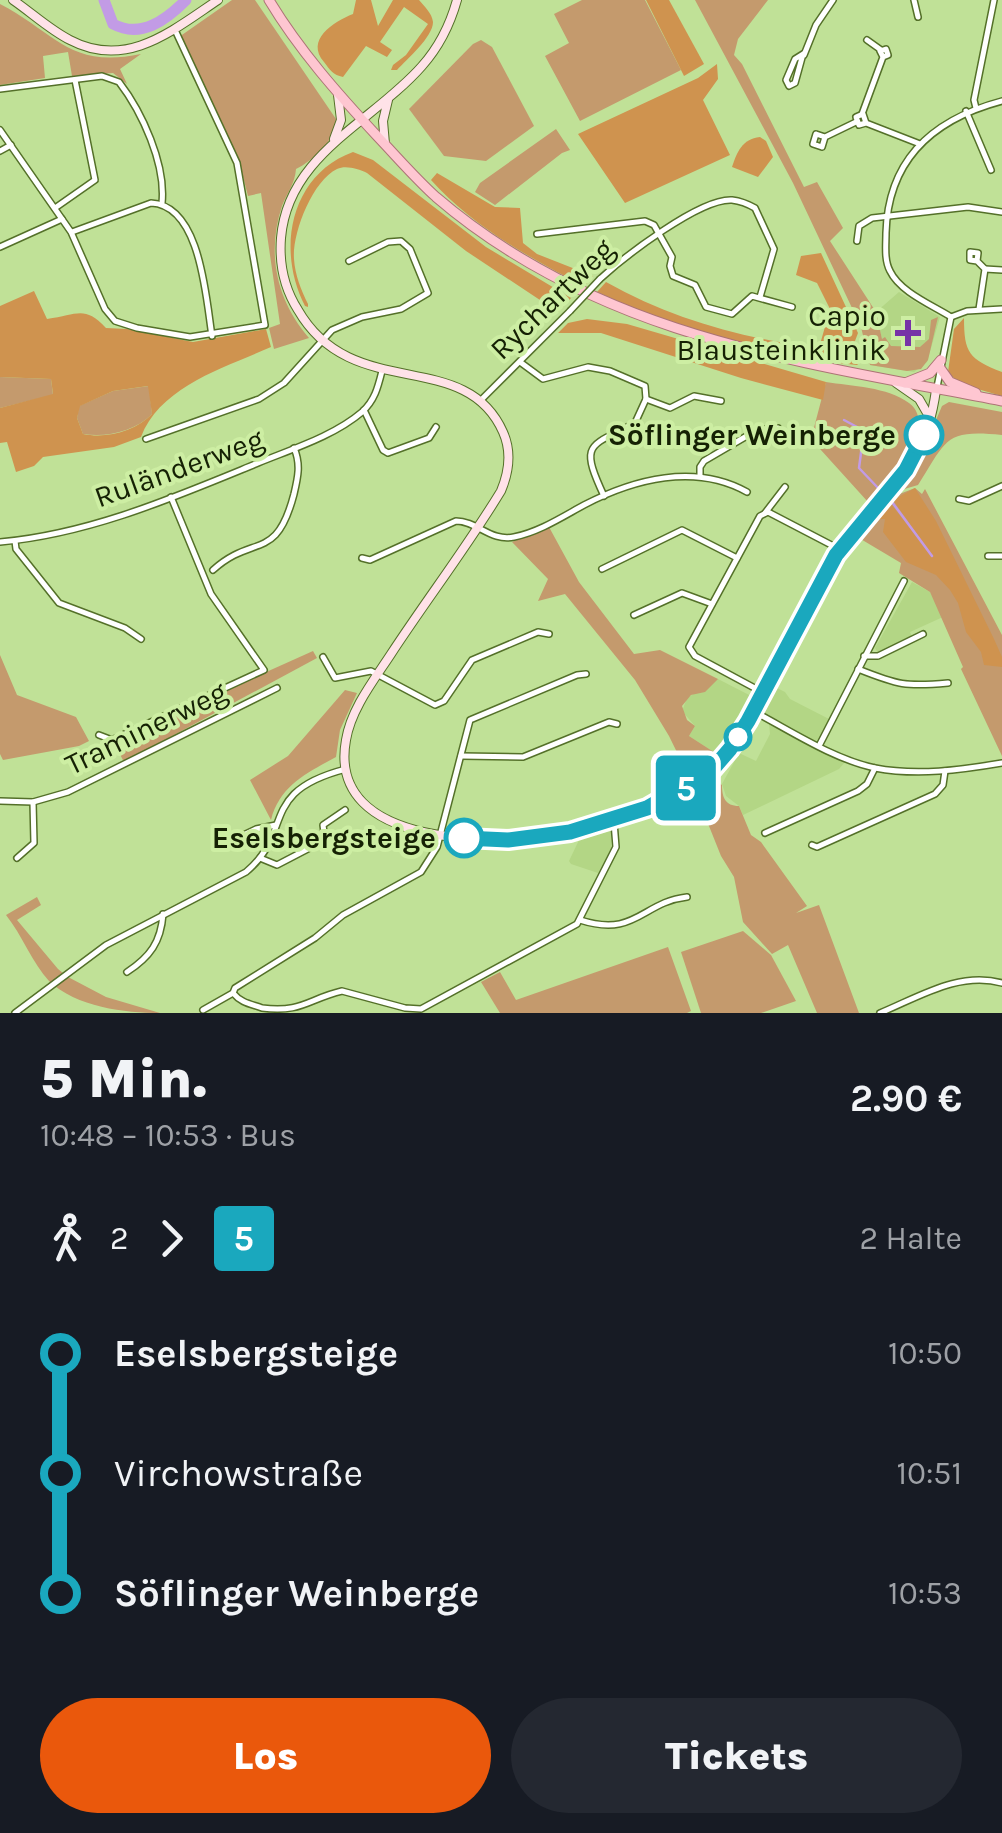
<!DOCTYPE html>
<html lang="de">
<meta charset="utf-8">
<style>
:root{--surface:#171b24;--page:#242831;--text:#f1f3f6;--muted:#9ea1a6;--accent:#ea580c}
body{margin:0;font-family:Karla,sans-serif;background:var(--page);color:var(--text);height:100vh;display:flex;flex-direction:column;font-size:38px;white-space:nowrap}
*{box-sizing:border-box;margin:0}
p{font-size:32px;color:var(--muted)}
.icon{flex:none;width:55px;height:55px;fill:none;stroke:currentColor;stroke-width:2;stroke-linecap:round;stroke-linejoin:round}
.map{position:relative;height:1013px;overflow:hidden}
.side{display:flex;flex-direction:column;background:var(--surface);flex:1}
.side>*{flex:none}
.badge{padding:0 20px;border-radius:8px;font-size:35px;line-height:65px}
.map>.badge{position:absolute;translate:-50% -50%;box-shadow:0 0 0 5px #fff}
.legs{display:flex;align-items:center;gap:15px;height:110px;padding:0 40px;font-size:32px}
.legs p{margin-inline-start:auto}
.headline{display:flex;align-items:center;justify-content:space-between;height:170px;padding:0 40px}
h1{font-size:55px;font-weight:800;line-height:75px}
.primary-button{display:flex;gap:20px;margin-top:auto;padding:20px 40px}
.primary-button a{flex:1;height:115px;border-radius:60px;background:var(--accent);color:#fff;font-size:40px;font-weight:800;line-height:115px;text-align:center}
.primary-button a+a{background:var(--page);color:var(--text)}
ul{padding:0 40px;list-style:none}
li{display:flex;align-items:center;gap:35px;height:120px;font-size:38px}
li i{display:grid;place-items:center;width:15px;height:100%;margin:0 12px;background:currentColor}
li i::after{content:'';width:25px;height:25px;margin:-12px;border:8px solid;border-radius:50%;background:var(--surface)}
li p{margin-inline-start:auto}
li:first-child i{background:linear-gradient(#0000 50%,currentColor 0)}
li:last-child i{background:linear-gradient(currentColor 50%,#0000 0)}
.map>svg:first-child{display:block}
.built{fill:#b3d685}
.green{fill:#c49a6d}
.forest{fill:#cf934f;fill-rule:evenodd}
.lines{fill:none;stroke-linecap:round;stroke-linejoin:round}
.stream{stroke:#c29be5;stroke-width:2.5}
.river{stroke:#c29be5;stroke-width:11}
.street-casing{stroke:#547029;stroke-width:8}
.secondary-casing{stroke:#547029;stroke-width:10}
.primary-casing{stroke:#ac7475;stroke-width:11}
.street{stroke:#fff;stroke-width:5}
.secondary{stroke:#ffe2e8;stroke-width:8}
.primary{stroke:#fec6d1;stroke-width:9}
.street-bridge-casing{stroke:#547029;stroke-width:8;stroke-linecap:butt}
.street-bridge{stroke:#fff;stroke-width:5}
.line-1-casing{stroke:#fff;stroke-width:22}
.line-1{stroke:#1aa8be;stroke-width:15}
.poi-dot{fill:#7733a7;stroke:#cdeea3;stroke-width:4}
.stop-1-dot{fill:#fff;stroke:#1aa8be;stroke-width:5}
.labels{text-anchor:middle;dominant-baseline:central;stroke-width:8;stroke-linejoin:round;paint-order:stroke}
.street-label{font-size:30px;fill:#152104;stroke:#cdeea3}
.poi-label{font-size:30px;fill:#152104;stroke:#cdeea3;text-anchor:end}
.stop-label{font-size:30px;font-weight:bold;fill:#152104;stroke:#cdeea3;text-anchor:end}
</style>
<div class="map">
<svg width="1002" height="1013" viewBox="0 0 1002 1013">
<rect width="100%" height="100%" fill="#c0e197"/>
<g class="built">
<path d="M899,292L940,317L927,362L914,372L870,365L882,339L876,312Z"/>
<path d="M912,582L930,592L943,617L910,632L912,637L878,653L875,648Z"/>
<path d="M718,679L757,699L720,756L689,736L695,726L682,711L687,698Z"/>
<path d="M771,685L785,692L790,699L829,719L816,745L845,762L839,769L743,815L739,806L726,796L722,784L739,753L756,761L770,734L769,723L754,716Z"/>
<path d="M611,830V849L598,873L571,864L569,861L580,838Z"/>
</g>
<g class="green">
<path d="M232,0H255L336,119C336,140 314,160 296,169C295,184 287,193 282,206C266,254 277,301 309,338L274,349L269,328L280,324L261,193L248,196L238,157L179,37Z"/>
<path d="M582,0H645L681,70L580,121L545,56L569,43L554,14Z"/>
<path d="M695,0H768L738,39L734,55L742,64L804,187L817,182L843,228L830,241L876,312L882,339L885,337L891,346L920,347L929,339L931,320L938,317L928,360L921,369L907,371L870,365L861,327L793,183Z"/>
<path d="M0,4C56,33 69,69 141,54L120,69L127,84L113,73L72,76L68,52L43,56L45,78L0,85Z"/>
<path d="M481,40L492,47L534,126L486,161L444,156L409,109L473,44Z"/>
<path d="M556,129L570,150L562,153L495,205L475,192L480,183Z"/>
<path d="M0,377L51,379L53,395L0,408Z"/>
<path d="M826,382C851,386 888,387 909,403C941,427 885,484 868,502L811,439Z"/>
<path d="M149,386L152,414C135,431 107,438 83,434L77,418L79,406L113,391Z"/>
<path d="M949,402L1002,412V435C944,429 947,440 918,485L901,490L920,466L919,460L942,406Z"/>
<path d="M915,488L922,494L925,489L1002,635V756L961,669L963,667L930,592L899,573L901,563L859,538L897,495Z"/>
<path d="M549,527L579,582L634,654L660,650L718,679L705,692L691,695L682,706L687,720L695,726L689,736L720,756L704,772L722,785C722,797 725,806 739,806L751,835L761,842L807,906L796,913L819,905L859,1013H817L788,945L772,954L743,922L734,877L721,856L701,806L688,804L695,789L669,736L635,680L565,594L538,601L548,579L512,542Z"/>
<path d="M313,651L317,658L124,762L113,741Z"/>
<path d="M0,655L17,695L76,717L89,741L79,746L3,760L0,754Z"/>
<path d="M345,690L357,693L340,730L336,757C307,773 280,785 271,820L250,780L288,756Z"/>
<path d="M37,897L41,905L17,920L58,969L68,977L106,997L160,1013C125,1013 76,1007 49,981C33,964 22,935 6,915Z"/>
<path d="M743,931L771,955L796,1001L761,1013H701L681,952Z"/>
<path d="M668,947L691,1011L687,1013H500L481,982L500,972L516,1000Z"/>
</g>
<g class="forest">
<path d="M356,0H371L378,26L393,0H419C424,6 432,13 433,22C433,37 407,59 397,70H391L393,65L406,55L428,24L404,7L380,42L392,50L387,57L366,46L343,77C333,75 330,70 324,62C305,40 333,22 353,14Z"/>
<path d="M646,0H669L704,64L684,76Z"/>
<path d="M717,64L718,79L703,100L730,155L625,203L578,134L698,78Z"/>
<path d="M760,137L766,141L773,157L758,177L732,167C737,152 742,139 760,137Z"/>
<path d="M353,152L373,160L486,247L571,298L558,312L466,251L367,173C358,169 346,165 337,169C312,181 292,234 294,259C295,275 301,290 308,304V307L305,306C276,250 290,175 353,152Z"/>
<path d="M437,173L495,207L520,208L523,243L537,254L593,276L584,286C531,259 471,225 431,180Z"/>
<path d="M821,253L858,333L852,349L861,354L862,360L857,365C772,358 675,328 597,292L606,282C672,319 744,339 819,348L830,309L817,283L796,275L801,256Z"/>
<path d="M34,291L47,319C78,315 84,305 106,328L127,329L193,342L266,329L271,347C226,367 160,386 141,437L114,447L43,457L34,466L16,472L7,442L0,443V408L53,394L51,379L0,377V306ZM148,386L152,414C136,431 107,439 83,434L77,418L80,406L113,391Z"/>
<path d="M964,318C964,353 969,359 1002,372V396L960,384L948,372L954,329Z"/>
<path d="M587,319L627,324L826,382L823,400L741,378L601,333H558L568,323Z"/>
<path d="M915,488L936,521L994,639L1002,657V667L984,665L981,652L966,632L958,603L950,590L936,575L906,562L883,532L885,519H876L890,503L933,557L893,500Z"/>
</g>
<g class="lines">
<g class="stream">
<path d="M844,420L857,427L862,445L859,468L879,489"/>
<path d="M892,502L932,556"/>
</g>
<path class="river" d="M104,0L113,24C141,39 166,20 186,0"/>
<g class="street-casing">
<g id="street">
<path d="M914,0L918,17"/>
<path d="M867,40L881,50"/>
<path d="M803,54L795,83L789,86L786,80L795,59Z"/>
<path d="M804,55L816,25L833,0"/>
<path d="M0,89L102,76L119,82C142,112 166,164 162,203"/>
<path d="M976,108L974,100L994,0"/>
<path d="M966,111L991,170"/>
<path d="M862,114L883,57L888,55L886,49L880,51L883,57"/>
<path d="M866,123L863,114L856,117L859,125L866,123L920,144"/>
<path d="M0,130L71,232L105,309L115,321L137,328L190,337L265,325L237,163L175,30"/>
<path d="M825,137L822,147L813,144L816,134L825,137L856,122"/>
<path d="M0,151L11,145"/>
<path d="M55,208L95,180L75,80"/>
<path d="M72,232L151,203C201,205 206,299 212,336"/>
<path d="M537,234L645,221L654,225L672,257L670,266L673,276L695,285L706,307L732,314L752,296L792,307"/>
<path d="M857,241L859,226L872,218L968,207L1002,212"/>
<path d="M0,247L62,219"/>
<path d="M977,261L970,260V252L978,253L977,261L985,269L979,309"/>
<path d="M985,269L1002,270"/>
<path d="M600,279C624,257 700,198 732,200C740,201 748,204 755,208L774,249L760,297"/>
<path d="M951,317C932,305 900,292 890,271C884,260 886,245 886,233C888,158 934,119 1002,101"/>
<path d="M951,317L967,311L1002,309"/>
<path d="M520,362L543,379L588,367L610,371L645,386L646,399L635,423C589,447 579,442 604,496"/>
<path d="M937,387L951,317"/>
<path d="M646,399L670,408L694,396L721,401"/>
<path d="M481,400L570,311"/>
<path d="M364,410L383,450L388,453L429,438L436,427"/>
<path d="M146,439L259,399L284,383L332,330L362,317L401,309L428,293L410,249L401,241L388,242L349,261"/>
<path d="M700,476V467L704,461L757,430L778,428"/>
<path d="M959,499L969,501L1002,486"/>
<path d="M765,513L785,487"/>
<path d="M15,541L16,549L59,603L125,628L141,639"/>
<path d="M0,542C90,534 175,497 258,463C292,449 334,436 362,412C375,400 378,387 382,371"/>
<path d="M988,556H1002"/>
<path d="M362,558L370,560L456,521C477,521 491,542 514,537C539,532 562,517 584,505C634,479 695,463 747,492"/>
<path d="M602,569L682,530L737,558"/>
<path d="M213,570C254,533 276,563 294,494C298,477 301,464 294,448"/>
<path d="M634,615L682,593L712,604"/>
<path d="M864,656H878L923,634"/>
<path d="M323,657L335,678L371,671L435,705L444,701L472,660L538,632L549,634"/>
<path d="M858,669C898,685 906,687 948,683"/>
<path d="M762,692L695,656L689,647L760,516L768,512L841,550"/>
<path d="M753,711C791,731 833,759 875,768C917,776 961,770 1002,763"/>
<path d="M99,735L112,740L264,670L211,594L171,497"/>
<path d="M820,744L904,581"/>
<path d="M461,756L523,757L609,722L617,724"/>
<path d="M0,801L33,802L68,792L277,688"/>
<path d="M765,833L858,791L867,784L875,768"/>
<path d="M231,841L256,829L276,825"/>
<path d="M812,845L817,847L935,794L943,785L945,771"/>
<path d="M17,858L34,843L33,802"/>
<path d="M260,858L277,865L325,840L323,825L345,810"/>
<path d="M580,920C636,938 642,902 687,897"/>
<path d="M127,972C150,957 161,942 163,914"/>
<path d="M233,993C241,1003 251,1004 262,1008C302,1013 308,999 342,991L405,1008L421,1009L577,924L616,847L614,822"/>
<path d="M203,1010L233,993L235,988L315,938L343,915L421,872L437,847L470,720L577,675L586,674"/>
<path d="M15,1013L106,945L246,872C295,831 257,792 346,769"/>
<path d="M880,1013C919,997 959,971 1002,983"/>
</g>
</g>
<g class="secondary-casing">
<g id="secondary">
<path d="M13,0C32,13 50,30 70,40C127,70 173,30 218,0"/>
<path d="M457,0C450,25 439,47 422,66C373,122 288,154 281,238C279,264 284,288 298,310C352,404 465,346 503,432C512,452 509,472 501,491C467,547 427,599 391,654C374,680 351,709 346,740C326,849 501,846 567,833C615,823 666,804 706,775C734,754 749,718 765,688C788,644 810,598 836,555C859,519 894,492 916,454C927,435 933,412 936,390"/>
<path d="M334,139L341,120L338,95"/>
<path d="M385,144L383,121L388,100"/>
<path d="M896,383L919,399L930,418"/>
</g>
</g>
<g class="primary-casing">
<g id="primary">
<path d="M269,0C299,50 338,94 378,137C397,157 415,178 436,197C599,337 800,362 1002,401"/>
<path d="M940,368L950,382L976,393"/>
<path d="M905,383L930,373L941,360"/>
</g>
</g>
<use href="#street" class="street"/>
<use href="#secondary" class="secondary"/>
<use href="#primary" class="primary"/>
<g class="street-bridge-casing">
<path id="street-bridge" d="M570,311L600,279"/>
</g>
<use href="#street-bridge" class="street-bridge"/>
</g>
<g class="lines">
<g class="line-1-casing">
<path id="line-1" d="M464,838L508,840L570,832L647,808L711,771L730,749L748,721L836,555L906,470L924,435"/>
</g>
<use href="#line-1" class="line-1"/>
</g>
<path class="poi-dot" d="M903 318h10v10h10v10h-10v10h-10v-10h-10v-10h10z"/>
<g class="stop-1-dot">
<circle cx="924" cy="435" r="18"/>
<circle cx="738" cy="737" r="12"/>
<circle cx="464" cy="838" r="18"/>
</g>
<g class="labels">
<g class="street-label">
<text transform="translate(552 299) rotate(-44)">Rychartweg</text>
<text transform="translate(179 468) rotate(-20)">Ruländerweg</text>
<text transform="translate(146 728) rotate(-26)">Traminerweg</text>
</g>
<g class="poi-label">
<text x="886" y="316">Capio<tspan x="886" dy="34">Blausteinklinik</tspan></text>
</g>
<g class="stop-label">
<text x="896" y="435">Söflinger Weinberge</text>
<text x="436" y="838">Eselsbergsteige</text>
</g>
</g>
</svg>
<b class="badge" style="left:686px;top:788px;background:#1aa8be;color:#fff">5</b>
</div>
<section class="side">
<div class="headline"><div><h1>5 Min.</h1><p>10:48 – 10:53 · Bus</p></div><b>2.90 €</b></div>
<div class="legs"><svg class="icon" aria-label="walk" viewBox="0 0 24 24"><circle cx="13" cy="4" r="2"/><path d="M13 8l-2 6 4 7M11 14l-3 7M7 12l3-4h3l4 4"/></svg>2<svg class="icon" aria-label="forward" viewBox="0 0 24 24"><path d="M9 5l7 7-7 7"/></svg><b class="badge" style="background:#1aa8be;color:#fff">5</b><p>2 Halte</p></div>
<ul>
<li><i style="color:#1aa8be"></i><b>Eselsbergsteige</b><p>10:50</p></li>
<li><i style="color:#1aa8be"></i><span>Virchowstraße</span><p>10:51</p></li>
<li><i style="color:#1aa8be"></i><b>Söflinger Weinberge</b><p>10:53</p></li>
</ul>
<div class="primary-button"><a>Los</a><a>Tickets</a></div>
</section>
